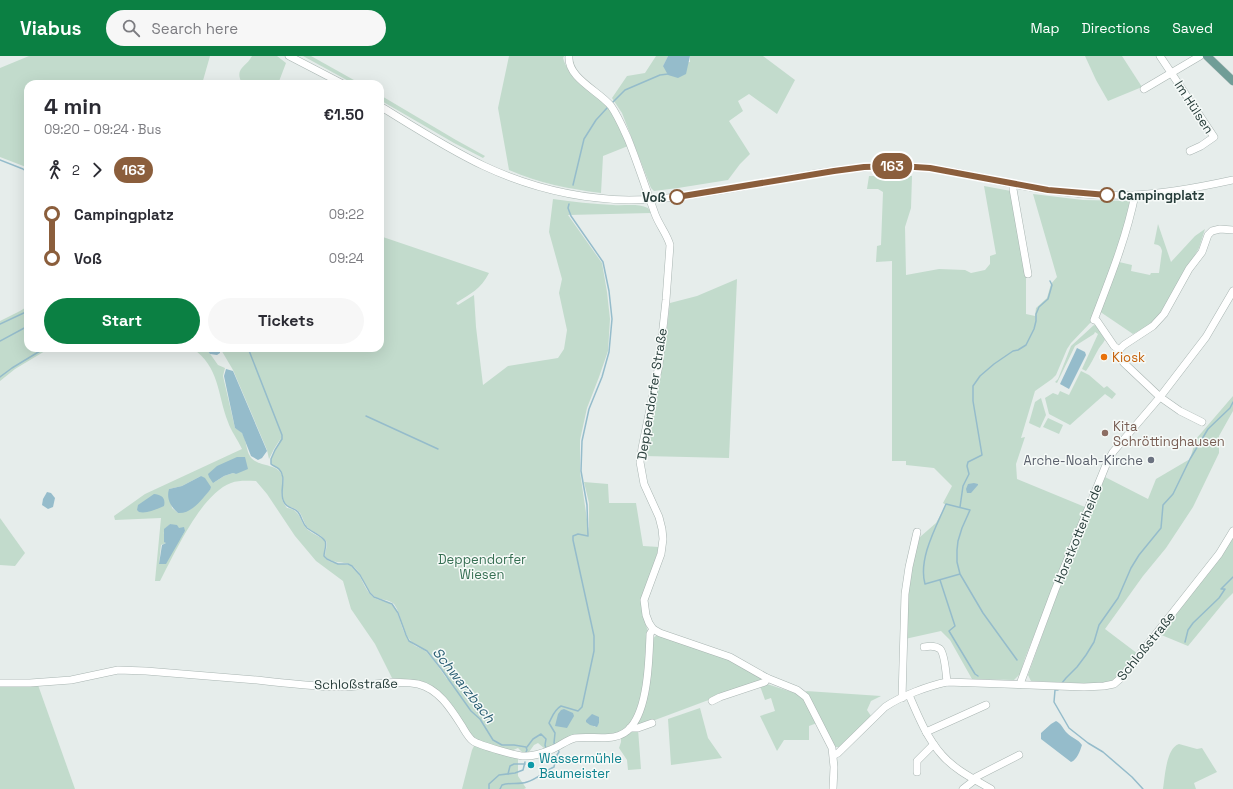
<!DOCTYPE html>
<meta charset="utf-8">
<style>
:root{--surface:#fff;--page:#f7f7f7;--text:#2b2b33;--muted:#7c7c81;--accent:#0b8043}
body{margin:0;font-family:"Space Grotesk",sans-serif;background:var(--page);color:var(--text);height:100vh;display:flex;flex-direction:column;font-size:15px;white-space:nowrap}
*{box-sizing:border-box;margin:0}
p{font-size:13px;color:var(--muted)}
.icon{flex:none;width:22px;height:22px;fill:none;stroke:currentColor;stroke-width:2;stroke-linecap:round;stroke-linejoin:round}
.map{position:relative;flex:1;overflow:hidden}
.side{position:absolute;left:24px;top:24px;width:360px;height:272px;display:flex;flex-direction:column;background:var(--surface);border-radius:12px;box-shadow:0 4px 16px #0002}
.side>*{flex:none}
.badge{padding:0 8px;border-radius:13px;font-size:14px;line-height:26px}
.map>.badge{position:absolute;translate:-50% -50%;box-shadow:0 0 0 2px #fff}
.legs{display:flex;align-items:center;gap:6px;height:44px;padding:0 20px;font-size:13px}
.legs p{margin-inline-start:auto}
.headline{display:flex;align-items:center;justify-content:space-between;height:68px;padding:0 20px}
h1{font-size:22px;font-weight:600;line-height:30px}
.primary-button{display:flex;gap:8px;margin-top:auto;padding:8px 20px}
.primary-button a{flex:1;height:46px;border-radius:24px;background:var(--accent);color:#fff;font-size:16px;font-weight:600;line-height:46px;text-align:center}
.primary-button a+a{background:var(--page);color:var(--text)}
ul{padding:0 20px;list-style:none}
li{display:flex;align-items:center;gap:14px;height:44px;font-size:15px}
li i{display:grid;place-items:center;width:6px;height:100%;margin:0 5px;background:currentColor}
li i::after{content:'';width:10px;height:10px;margin:-5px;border:3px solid;border-radius:50%;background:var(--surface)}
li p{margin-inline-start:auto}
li:first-child i{background:linear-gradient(#0000 50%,currentColor 0)}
li:last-child i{background:linear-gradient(currentColor 50%,#0000 0)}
header{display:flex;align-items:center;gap:24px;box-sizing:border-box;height:56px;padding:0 20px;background:var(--accent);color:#fff}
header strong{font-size:19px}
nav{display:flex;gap:22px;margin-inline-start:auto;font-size:14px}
.search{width:280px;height:36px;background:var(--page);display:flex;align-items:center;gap:10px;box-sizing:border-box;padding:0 14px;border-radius:22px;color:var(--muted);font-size:15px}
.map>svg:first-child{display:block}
.green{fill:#c2dbcc;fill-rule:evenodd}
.water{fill:#95bccb}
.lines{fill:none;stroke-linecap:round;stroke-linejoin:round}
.stream{stroke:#95bccb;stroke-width:1.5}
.minor-casing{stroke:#a9b5b2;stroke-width:8}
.major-casing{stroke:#c3c9c8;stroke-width:9}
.minor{stroke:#fff;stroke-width:7}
.major{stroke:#709d97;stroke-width:8}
.line-1-casing{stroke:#fff;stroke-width:9}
.line-1{stroke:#8b5e3c;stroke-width:6}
.stop-1-dot{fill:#fff;stroke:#8b5e3c;stroke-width:2}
.food-dot{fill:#e8710a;stroke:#f6faf8;stroke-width:1.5}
.education-dot{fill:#8d6e63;stroke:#f6faf8;stroke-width:1.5}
.worship-dot{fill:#6b7280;stroke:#f6faf8;stroke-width:1.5}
.culture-dot{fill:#0f9aa8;stroke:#f6faf8;stroke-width:1.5}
.labels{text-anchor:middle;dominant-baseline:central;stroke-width:3;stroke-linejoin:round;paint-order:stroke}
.street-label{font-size:13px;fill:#273d3a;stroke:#f6faf8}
.stop-label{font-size:13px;font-weight:bold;fill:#273d3a;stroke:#f6faf8;text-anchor:start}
.food-label{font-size:13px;fill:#c56008;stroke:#f6faf8;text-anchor:start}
.education-label{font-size:13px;fill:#785e54;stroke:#f6faf8;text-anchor:start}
.worship-label{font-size:13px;fill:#5b616d;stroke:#f6faf8;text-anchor:end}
.park-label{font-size:13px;fill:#366f53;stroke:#f6faf8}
.culture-label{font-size:13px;fill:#0d838f;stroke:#f6faf8;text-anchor:start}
.water-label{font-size:14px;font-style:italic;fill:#285d72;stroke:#f6faf8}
</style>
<header>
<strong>Viabus</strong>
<div class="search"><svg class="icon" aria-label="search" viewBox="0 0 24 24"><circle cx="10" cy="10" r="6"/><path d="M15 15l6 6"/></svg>Search here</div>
<nav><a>Map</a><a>Directions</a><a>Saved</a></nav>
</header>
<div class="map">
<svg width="1233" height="733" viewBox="0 0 1233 733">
<rect width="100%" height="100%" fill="#e6edeb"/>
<g class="green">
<path d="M29,0H210L202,28H28V113L26,111L0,101V12Z"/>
<path d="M252,0H277L286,7L278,28H242C234,11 246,12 252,0Z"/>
<path d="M303,0H311L361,28H354Z"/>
<path d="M509,0H564L563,2C569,24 594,35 608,52C618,63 623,78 628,90L603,100L601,137C570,133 538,127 509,114L498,52Z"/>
<path d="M656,0H668L663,10L690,6V0H763L795,24L777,58L749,38L738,45L743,55L729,65L750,98L740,108L728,124L678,132L654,135L651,132L622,57L612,42L627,20L645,17Z"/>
<path d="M1085,0H1122L1142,31L1108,45L1096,24Z"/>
<path d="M380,39L456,84L485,100L483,102L454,87L380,44Z"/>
<path d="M869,120H912L911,152L905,171L906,219L939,213L965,214L971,217L985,214L990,208V200L996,198L984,130L1011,135L1026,217V258L1035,260L1036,252L1047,242L1051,228L1057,221L1033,138L1083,144L1131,145V153L1092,265L1071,287L1067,293L1056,319L1052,323L1035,335L1021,382L1025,381L1016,408L1017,423L1085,451L1025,602L1020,618L1014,624L972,623L950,584L941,575L905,583L908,532L916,494L920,481L936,467L946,449L943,447L952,430L934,412L906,409V405H892V205L876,206L877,190L881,189L883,136L878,133H867Z"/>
<path d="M553,143C573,146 593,148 613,149C625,150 637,147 648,152L651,157L568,159L602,207L607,236L610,263L608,295L599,321L587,352L580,384V416L589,477V447L584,426L608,428L609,447H636L643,490L659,491L653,511L643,537L641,551L648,576L645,617L642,638L633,664L628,671L618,677L558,689L545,693L538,687L534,689L529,696L523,697L518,692L511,695L479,686L472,680L441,638L432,630L422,625L392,622L375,588L351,553L343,525L316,505L295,480L267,438L256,425C248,425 239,424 231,427C201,438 175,497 160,525H155L161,462L115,464L114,460L145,438L242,393C238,384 231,375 228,366C217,338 220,311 192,292H206L218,309L225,312L223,320L235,372C237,373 241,375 242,377C248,386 245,399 255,405C263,410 278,409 282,419C286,432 276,438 287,452C302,454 299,466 308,474C313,478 319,480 324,484L325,487L324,500C332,512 344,504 354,512C362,520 364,533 372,540C378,546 389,544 394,551C401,561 401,575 409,584C413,590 418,591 424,594C430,598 442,616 447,623H448C445,617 431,598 425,594C421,590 414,589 410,584C401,574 402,559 394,548C389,543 379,544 374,540C366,534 363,519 355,512C347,503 333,510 325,500C325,496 328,488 326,485C322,479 313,476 308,472C303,467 303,458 297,454C292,450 287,452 284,446C277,429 294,422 271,408V403L281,382L274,393L269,403L267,394L233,314L220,292H380V180L489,217C481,233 470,238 456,247L458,249L474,239L476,271L483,329L508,310L558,302L564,293L567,274L559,237L562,223L549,176ZM245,401L236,418L233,417L224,420L213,427ZM201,420L210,434L191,453L178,457L172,452L169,433L182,430ZM170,468L185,475L180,483L159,508L161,489L166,487C164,477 161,476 170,468ZM593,659L599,662V667L595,671L586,664Z"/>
<path d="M1158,168L1171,206L1195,180L1205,173L1199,192L1158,261L1149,269L1133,278L1099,255L1119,206L1132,209L1131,215L1150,219L1151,217H1159L1162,195C1161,190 1159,189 1154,188Z"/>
<path d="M737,223L729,402L644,400L662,312L670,247L697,240Z"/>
<path d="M28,250V292H50L15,313L0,325V265L20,255Z"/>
<path d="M1094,269L1096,270L1105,283C1104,287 1100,290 1098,294C1094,301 1091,308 1086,315L1082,313L1098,278L1095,276L1094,278L1075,290L1057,327L1055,326L1058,323L1071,290Z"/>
<path d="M1081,315L1089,319L1104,332L1107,330L1116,338L1112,343L1105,338L1070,369L1049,358L1045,342L1053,337L1058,339L1060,335L1069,339Z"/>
<path d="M1233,340V355L1219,380V397L1193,451L1166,492L1143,520L1105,573L1138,598C1127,612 1120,625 1101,628L1031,625L1028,619L1029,616L1059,533L1105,421L1148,443L1156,423L1190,403L1196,383Z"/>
<path d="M1041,342L1046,359L1040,372L1029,367L1035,346Z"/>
<path d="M1048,362L1063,369L1059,378L1043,371Z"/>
<path d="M0,462L25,497L15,510L0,509Z"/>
<path d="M1233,482V537L1225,545L1188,590L1159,578L1221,500Z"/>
<path d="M657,579L726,602L763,622L762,624L639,670H636L652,583Z"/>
<path d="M767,628L801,639L805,645L817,667L809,670V684H784L777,695L760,660L775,655L771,642L765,644L760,630Z"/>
<path d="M38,629L75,733H0V630Z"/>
<path d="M806,635L881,640L871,645L867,654L871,660L840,691H835Z"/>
<path d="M700,652L708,682L722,702L671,709L668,663Z"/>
<path d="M638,673L641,713L628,714L627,704L619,692L621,686V682L632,675Z"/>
<path d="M1179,688L1197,693L1202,692L1217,716L1194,727L1196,733H1163C1165,721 1166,692 1179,688Z"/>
<path d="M476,689L518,702V720L526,732L524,733H462L472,694L474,690Z"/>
</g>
<g class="water">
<path d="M668,0H690L686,18L678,22L668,19L663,10Z"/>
<path d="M206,292H220V297L217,299L210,298Z"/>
<path d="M1077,292L1085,296L1086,299L1069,333L1060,328Z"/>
<path d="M226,313L233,315L267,395L262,402L258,404L251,400L242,377L235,372L224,320Z"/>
<path d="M237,401H245L248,413L236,418L233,417L224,420L213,427L209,421L208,418L217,410Z"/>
<path d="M201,420L205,422L211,431L210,434C202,443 192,458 178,457C171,451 166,443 169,433L182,430Z"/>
<path d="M974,427L978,428V429L971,437H967L966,433L968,428Z"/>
<path d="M47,436L51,437L55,442L53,451L48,453L42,449L43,443Z"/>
<path d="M154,438C161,439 166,441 164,450C157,453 147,458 139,456L137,454L138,449Z"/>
<path d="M170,468L177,469L179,472L184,471L185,475L166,508H159L162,489L166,487L164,486V473Z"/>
<path d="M564,653L573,657L574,660L567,672L555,670L558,658L561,654Z"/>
<path d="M592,658L599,661V667L597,671L590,669L586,666V664Z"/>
<path d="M1056,665C1061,667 1063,673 1067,677C1072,682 1078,683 1082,689C1080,695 1077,704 1071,706L1041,683V677L1051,668Z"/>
</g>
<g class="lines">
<g class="stream">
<path d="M612,47L625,34L660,19L668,18"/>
<path d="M0,104L23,113L28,117"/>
<path d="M573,129L584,83L596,64L607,52"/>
<path d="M0,268L28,255"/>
<path d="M0,285L28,270"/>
<path d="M248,292L282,379V383L275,394L271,403V408C273,410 277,411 279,413C288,422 278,436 284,446C287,453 294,451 298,456C302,461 302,467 307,472C312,476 322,480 325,485C327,488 324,496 324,500L327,503L331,505L338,508H348L352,510L360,519L370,537L374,541L392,548L398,557L406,579L409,585L427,595L442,614L471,655L480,663L493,684L502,689H514L526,691L527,694L525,698"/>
<path d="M0,321L12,312L45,292"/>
<path d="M366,360L438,393"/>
<path d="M960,451L963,430L969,418L967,410L968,406L982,399L973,345V330L980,320L994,308L1013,295L1018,294L1026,289L1034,273L1036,265V258L1039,251L1048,243L1052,229L1050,225"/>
<path d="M960,518L925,528C918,503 936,471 946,448L970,454L962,472L958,485L957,494V506L960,518L983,557L1017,604"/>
<path d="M940,524L955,570L949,575L975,618L978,620"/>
<path d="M1185,586L1188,574L1193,567L1219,542L1225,533H1221L1233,521"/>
<path d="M1062,627L1066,622L1077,611L1086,599L1094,586L1099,569L1118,542L1131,512L1139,499L1161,472L1163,449L1173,438L1190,403L1208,373L1230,352L1233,346"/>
<path d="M1058,634H1055L1054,646L1069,672L1088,687L1103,696L1132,721L1143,733"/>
<path d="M555,688L554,687L555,677L549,667C552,661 554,654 561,650L578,655L582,651L594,595V580L573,484V480L578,478L588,480L587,449L581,415L582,385L589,353L602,321L609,296L612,263L609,235L603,206L571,160L568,152L569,148"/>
<path d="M527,691L533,683L541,678L546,683L545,689L546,692"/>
<path d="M548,698L553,706H555"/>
<path d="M508,718L510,710L514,708H525"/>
<path d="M489,733V728L499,719L515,717L523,714L525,706"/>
<path d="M500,733L502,729C510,726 518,729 527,726C537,723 545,715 554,711L555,706L558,705L557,699L559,696L558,693"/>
</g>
<g class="minor-casing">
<g id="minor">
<path d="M289,0L343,28"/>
<path d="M569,0C567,22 599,35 611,50C618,60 623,72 628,83C638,108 646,133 655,158C659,169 667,178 670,189L666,244L659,309L642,392L640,406L644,428L659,461L662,473L663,483L661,498L644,544L646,559L649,567L653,573L660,577L730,601L767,622L797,634L806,641L832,692L834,711L833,733"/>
<path d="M1160,0L1214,81L1201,90L1190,95"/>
<path d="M1144,33L1200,0"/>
<path d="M380,50C414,71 448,93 484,110C529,131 579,143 629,144C664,144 699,138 734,132C789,123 845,109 901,110C951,111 999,128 1049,134C1076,138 1105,140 1133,139C1165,138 1201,131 1233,124"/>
<path d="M1014,128L1013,133L1028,218"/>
<path d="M1135,139C1126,183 1110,222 1094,264L1097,265L1114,290L1119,294L1121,303L1124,307L1160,341L1180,355L1202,366"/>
<path d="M1119,294L1124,289L1153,270L1164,258L1189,213L1202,196L1208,179L1212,175L1220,173L1233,174"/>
<path d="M924,591C929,590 936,590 940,593C945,598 946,618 947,626"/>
<path d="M0,627H30L71,624L118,614L146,615C183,618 220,621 257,624C283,627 309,630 335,631C362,632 391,623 418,628C439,633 451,653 462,670C465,675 468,681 473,685C479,689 519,701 526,700C535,700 543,697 550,694C559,691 566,684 575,682C594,679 617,688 631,671C648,651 649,604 650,578L653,573"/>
<path d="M1020,628L1055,534L1106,409L1113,396L1160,341L1206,281L1233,235"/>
<path d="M909,639C918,660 927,682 942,699C955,714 974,723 991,733"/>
<path d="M902,642L905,538L909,511L917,476"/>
<path d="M712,645L720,641L765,626L767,622"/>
<path d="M630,672H638L652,667"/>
<path d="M926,676L986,649"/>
<path d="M834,699L838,697L885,651C901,640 928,630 947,626L1084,631L1104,630L1114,628L1122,621L1219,498L1233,475"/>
<path d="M917,716V705L931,691L934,689"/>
<path d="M963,733L972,726L976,721L1019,699"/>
</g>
</g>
<g class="major-casing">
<path id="major" d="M1207,0L1233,25"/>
</g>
<use href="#minor" class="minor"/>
<use href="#major" class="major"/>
</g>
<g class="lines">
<g class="line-1-casing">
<path id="line-1" d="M677,141L834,115L864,111L900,110L930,112L1048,134L1107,139"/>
</g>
<use href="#line-1" class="line-1"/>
</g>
<g class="stop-1-dot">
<circle cx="1107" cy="139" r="7"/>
<circle cx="677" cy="141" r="7"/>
</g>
<circle class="food-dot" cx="1104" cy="301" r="4"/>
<circle class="education-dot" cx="1105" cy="377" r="4"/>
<circle class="worship-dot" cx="1151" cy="404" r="4"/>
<circle class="culture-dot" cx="531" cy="709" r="4"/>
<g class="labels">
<g class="street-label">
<text transform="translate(1194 51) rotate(57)">Im Hülsen</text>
<text transform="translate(652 338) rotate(-81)">Deppendorfer Straße</text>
<text transform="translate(1078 478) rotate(-68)">Horstkotterheide</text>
<text transform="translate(1146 590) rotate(-51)">Schloßstraße</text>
<text transform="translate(356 628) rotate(-1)">Schloßstraße</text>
</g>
<g class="stop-label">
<text x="1118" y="139">Campingplatz</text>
<text x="666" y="141" text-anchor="end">Voß</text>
</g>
<g class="food-label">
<text x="1112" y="301">Kiosk</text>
</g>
<g class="education-label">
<text x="1113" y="370">Kita<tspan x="1113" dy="15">Schröttinghausen</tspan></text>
</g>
<g class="worship-label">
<text x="1143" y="404">Arche-Noah-Kirche</text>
</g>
<g class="park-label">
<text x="482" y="503">Deppendorfer<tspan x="482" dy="15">Wiesen</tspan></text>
</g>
<g class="culture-label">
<text x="539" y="702">Wassermühle<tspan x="539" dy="15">Baumeister</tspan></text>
</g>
<g class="water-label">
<text transform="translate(464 629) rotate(52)">Schwarzbach</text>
</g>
</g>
</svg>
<b class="badge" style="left:892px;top:110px;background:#8b5e3c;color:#fff">163</b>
<section class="side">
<div class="headline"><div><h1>4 min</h1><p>09:20 – 09:24 · Bus</p></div><b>€1.50</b></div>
<div class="legs"><svg class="icon" aria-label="walk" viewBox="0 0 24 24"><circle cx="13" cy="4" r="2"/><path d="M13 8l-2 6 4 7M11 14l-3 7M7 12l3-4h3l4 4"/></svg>2<svg class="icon" aria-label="forward" viewBox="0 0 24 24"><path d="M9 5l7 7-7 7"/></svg><b class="badge" style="background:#8b5e3c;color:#fff">163</b></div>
<ul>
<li><i style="color:#8b5e3c"></i><b>Campingplatz</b><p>09:22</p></li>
<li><i style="color:#8b5e3c"></i><b>Voß</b><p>09:24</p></li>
</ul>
<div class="primary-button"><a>Start</a><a>Tickets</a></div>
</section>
</div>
